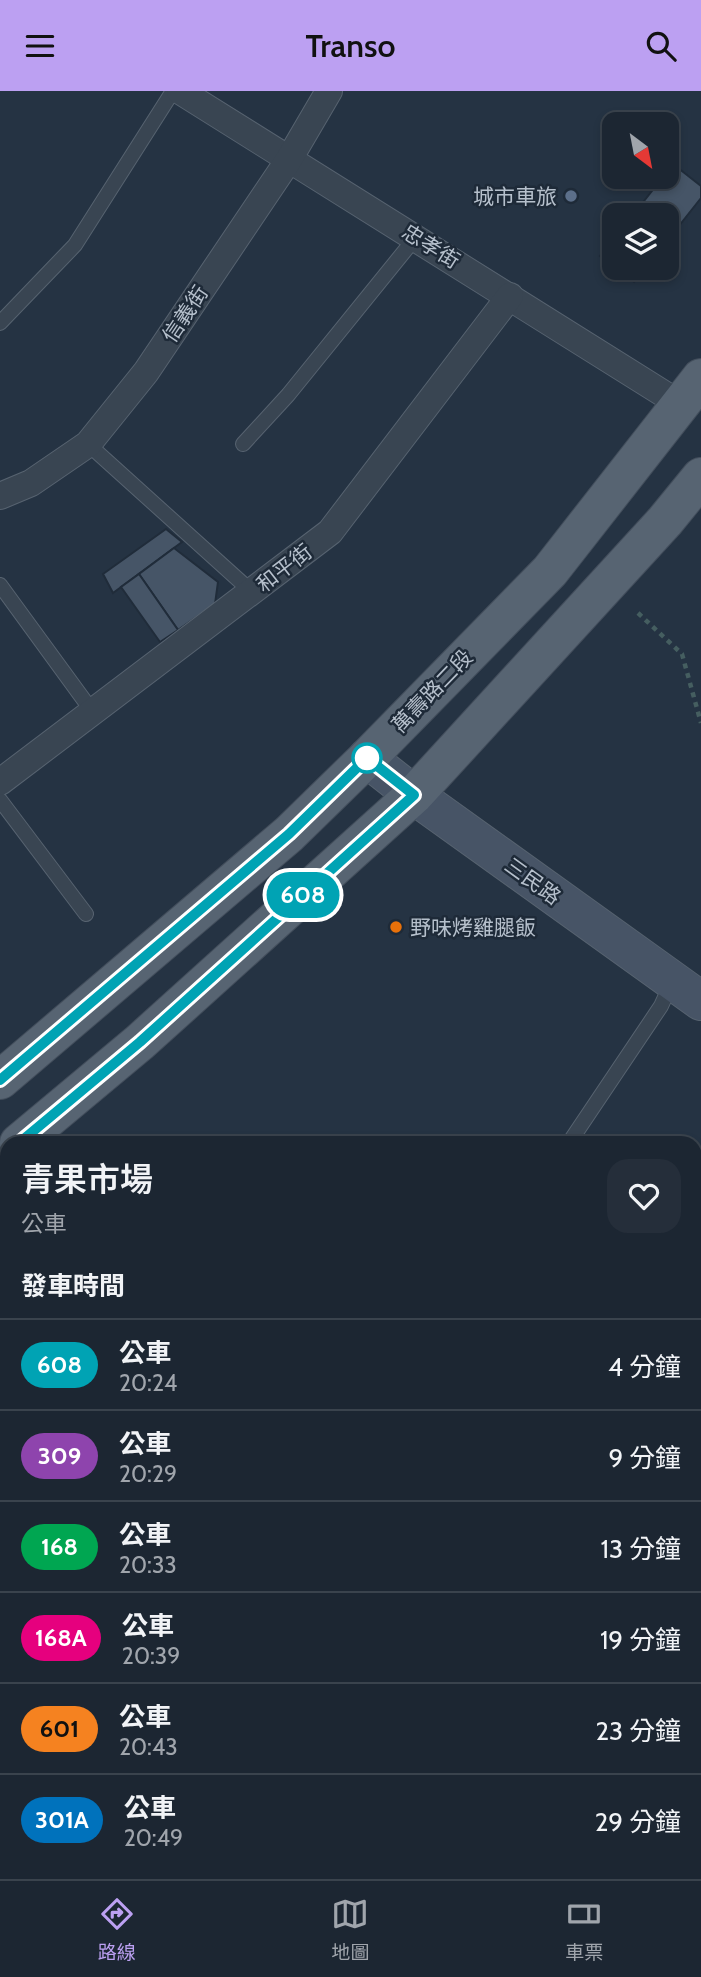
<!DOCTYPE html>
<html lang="zh-TW">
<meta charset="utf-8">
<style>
:root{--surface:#1c2632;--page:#252e3a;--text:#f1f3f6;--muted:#a0a5ac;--line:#3a434d;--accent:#bca0f2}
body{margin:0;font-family:Cabin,"Noto Sans TC",sans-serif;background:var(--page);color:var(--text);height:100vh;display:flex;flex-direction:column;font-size:26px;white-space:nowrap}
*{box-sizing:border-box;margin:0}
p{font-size:23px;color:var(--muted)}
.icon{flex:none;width:38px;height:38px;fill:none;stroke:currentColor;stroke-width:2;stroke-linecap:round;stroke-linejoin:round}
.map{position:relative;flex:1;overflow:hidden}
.side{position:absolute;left:0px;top:1045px;width:702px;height:744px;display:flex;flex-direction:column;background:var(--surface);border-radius:21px 21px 0 0;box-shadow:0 4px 10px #0003,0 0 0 2px var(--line)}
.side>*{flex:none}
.badge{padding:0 14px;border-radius:23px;font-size:24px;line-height:46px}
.needle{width:46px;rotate:148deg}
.fabs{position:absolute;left:602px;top:21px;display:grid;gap:14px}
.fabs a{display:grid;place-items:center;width:77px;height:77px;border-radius:14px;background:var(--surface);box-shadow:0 4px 10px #0003,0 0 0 2px var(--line);font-size:35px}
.map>.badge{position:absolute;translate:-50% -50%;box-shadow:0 0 0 4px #fff}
h2{padding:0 21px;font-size:26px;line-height:63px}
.round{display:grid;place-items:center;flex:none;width:74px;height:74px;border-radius:21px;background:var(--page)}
.overview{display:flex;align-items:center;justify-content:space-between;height:119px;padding:0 21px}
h1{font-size:33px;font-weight:600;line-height:52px}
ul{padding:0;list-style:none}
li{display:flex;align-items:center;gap:21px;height:91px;padding:0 21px;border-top:2px solid var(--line)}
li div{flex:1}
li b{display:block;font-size:26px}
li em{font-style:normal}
li .badge{min-width:77px;font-weight:700;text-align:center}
header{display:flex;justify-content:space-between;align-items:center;height:91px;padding:0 21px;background:var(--accent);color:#111;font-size:32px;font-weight:600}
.dock{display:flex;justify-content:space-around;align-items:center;height:98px;border-top:2px solid var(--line);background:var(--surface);font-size:19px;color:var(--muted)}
.dock a{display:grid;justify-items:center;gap:4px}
.dock .selected{color:var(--accent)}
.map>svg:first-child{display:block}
.building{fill:#465567;stroke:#202c3a;stroke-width:2}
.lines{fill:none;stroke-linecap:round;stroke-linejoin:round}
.lane-casing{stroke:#576370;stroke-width:16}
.street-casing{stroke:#576370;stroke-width:28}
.secondary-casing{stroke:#576370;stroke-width:40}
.primary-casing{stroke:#434e5c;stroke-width:40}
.path{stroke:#455e60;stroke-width:4.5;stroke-dasharray:5 5;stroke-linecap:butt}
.lane{stroke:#394552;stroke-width:14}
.street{stroke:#394552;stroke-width:26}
.secondary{stroke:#475466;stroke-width:38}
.primary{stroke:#576472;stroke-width:38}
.line-casing{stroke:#fff;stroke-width:16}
.line{stroke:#00a3b4;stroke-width:10}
.service-dot{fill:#5c6f8a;stroke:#1e2a38;stroke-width:2.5}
.stop-dot{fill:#fff;stroke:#00a3b4;stroke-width:3.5}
.food-dot{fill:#e8710a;stroke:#1e2a38;stroke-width:2.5}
.labels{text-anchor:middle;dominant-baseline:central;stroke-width:5;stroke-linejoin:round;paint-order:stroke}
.poi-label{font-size:21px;fill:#b6c0cc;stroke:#1e2a38;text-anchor:end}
.street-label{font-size:21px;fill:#b6c0cc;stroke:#1e2a38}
</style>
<header><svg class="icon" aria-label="menu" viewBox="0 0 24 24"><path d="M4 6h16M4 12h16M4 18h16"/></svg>Transo<svg class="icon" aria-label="search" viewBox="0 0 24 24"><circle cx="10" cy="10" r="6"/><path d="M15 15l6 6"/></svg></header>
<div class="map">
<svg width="701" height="1788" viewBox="0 0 701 1788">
<rect width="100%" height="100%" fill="#253343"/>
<g class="building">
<path d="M673,73L701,95V107L667,150V124H633L663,86H667Z"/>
<path d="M614,147V176L600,165Z"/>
<path d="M616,177H646L634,191Z"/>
<path d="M166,438L182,451L113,502L103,483Z"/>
<path d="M174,457L218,491L215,513L178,539L139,483Z"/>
<path d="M139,483L178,539L160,551L121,496Z"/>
</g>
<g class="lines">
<g class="lane-casing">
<g id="lane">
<path d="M0,232L75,154L173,0"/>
<path d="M88,353L252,501"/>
<path d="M243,353L288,304L416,146"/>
<path d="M0,494L92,620"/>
<path d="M0,709L86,823"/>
<path d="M569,1052L661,915L672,891"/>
<path d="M695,1299L701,1293"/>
<path d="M0,1491L7,1501"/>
<path d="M0,1593L7,1588"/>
<path d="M695,1677L701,1685"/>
<path d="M0,1773L7,1769"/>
<path d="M43,1782L47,1788"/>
<path d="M277,1782L288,1788"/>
<path d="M578,1782L585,1788"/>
</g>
</g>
<g class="street-casing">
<g id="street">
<path d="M180,0L680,313"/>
<path d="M0,405L31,392L88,353L146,281L288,70L329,0"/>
<path d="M0,691L330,441L510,205"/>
</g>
</g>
<g class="secondary-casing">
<path id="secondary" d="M367,667L414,704L701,910"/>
</g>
<g class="primary-casing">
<g id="primary">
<path d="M0,989L289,743L367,667L550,480L701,287"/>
<path d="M19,1052L140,951L414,704L665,430L701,386"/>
</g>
</g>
<g class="path">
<path d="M638,522L682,563L701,632"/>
<path d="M618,1782L623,1788"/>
</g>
<use href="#lane" class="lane"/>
<use href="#street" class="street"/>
<use href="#secondary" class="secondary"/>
<use href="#primary" class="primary"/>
</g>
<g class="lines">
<g class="line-casing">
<path id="line" d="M0,989L289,743L367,667L414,704L140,951L19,1052"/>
</g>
<use href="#line" class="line"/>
</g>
<circle class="service-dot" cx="571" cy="105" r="7"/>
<circle class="stop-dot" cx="367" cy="667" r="14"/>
<circle class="food-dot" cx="396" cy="836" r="7"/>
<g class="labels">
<g class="poi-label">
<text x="557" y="105">城市車旅</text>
<text x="410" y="836" text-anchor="start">野味烤雞腿飯</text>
</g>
<g class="street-label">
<text transform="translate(431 155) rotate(32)">忠孝街</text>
<text transform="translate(185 223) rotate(-56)">信義街</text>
<text transform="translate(284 477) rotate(-38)">和平街</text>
<text transform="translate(432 600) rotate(-46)">萬壽路二段</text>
<text transform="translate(533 790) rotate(36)">三民路</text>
</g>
</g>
</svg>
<div class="fabs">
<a><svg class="needle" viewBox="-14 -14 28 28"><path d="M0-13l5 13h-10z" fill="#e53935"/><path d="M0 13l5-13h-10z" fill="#a0a5ac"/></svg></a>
<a><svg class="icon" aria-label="layers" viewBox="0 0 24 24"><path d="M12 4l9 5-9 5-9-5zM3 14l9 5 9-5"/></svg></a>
</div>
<b class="badge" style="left:303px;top:804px;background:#00a3b4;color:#fff">608</b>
<section class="side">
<div class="overview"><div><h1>青果市場</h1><p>公車</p></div><a class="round"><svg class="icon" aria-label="heart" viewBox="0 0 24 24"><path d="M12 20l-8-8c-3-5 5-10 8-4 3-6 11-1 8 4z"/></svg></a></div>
<h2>發車時間</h2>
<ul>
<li><span class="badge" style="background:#00a3b4;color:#fff">608</span><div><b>公車</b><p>20:24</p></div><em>4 分鐘</em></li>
<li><span class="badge" style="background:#8e44ad;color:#fff">309</span><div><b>公車</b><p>20:29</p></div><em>9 分鐘</em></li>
<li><span class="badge" style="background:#00a651;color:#fff">168</span><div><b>公車</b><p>20:33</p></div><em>13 分鐘</em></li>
<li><span class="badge" style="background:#e6007e;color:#fff">168A</span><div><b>公車</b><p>20:39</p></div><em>19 分鐘</em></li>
<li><span class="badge" style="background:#f58220;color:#111">601</span><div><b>公車</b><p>20:43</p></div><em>23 分鐘</em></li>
<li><span class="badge" style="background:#0072bc;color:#fff">301A</span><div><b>公車</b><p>20:49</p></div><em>29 分鐘</em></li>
</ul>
</section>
</div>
<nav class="dock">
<a class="selected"><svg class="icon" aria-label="directions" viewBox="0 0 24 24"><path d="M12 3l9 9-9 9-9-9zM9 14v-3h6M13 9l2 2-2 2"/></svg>路線</a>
<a><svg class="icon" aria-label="map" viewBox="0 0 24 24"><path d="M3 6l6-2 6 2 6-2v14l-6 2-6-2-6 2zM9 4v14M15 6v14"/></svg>地圖</a>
<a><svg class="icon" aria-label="tickets" viewBox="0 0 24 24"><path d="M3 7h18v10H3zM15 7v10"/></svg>車票</a>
</nav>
